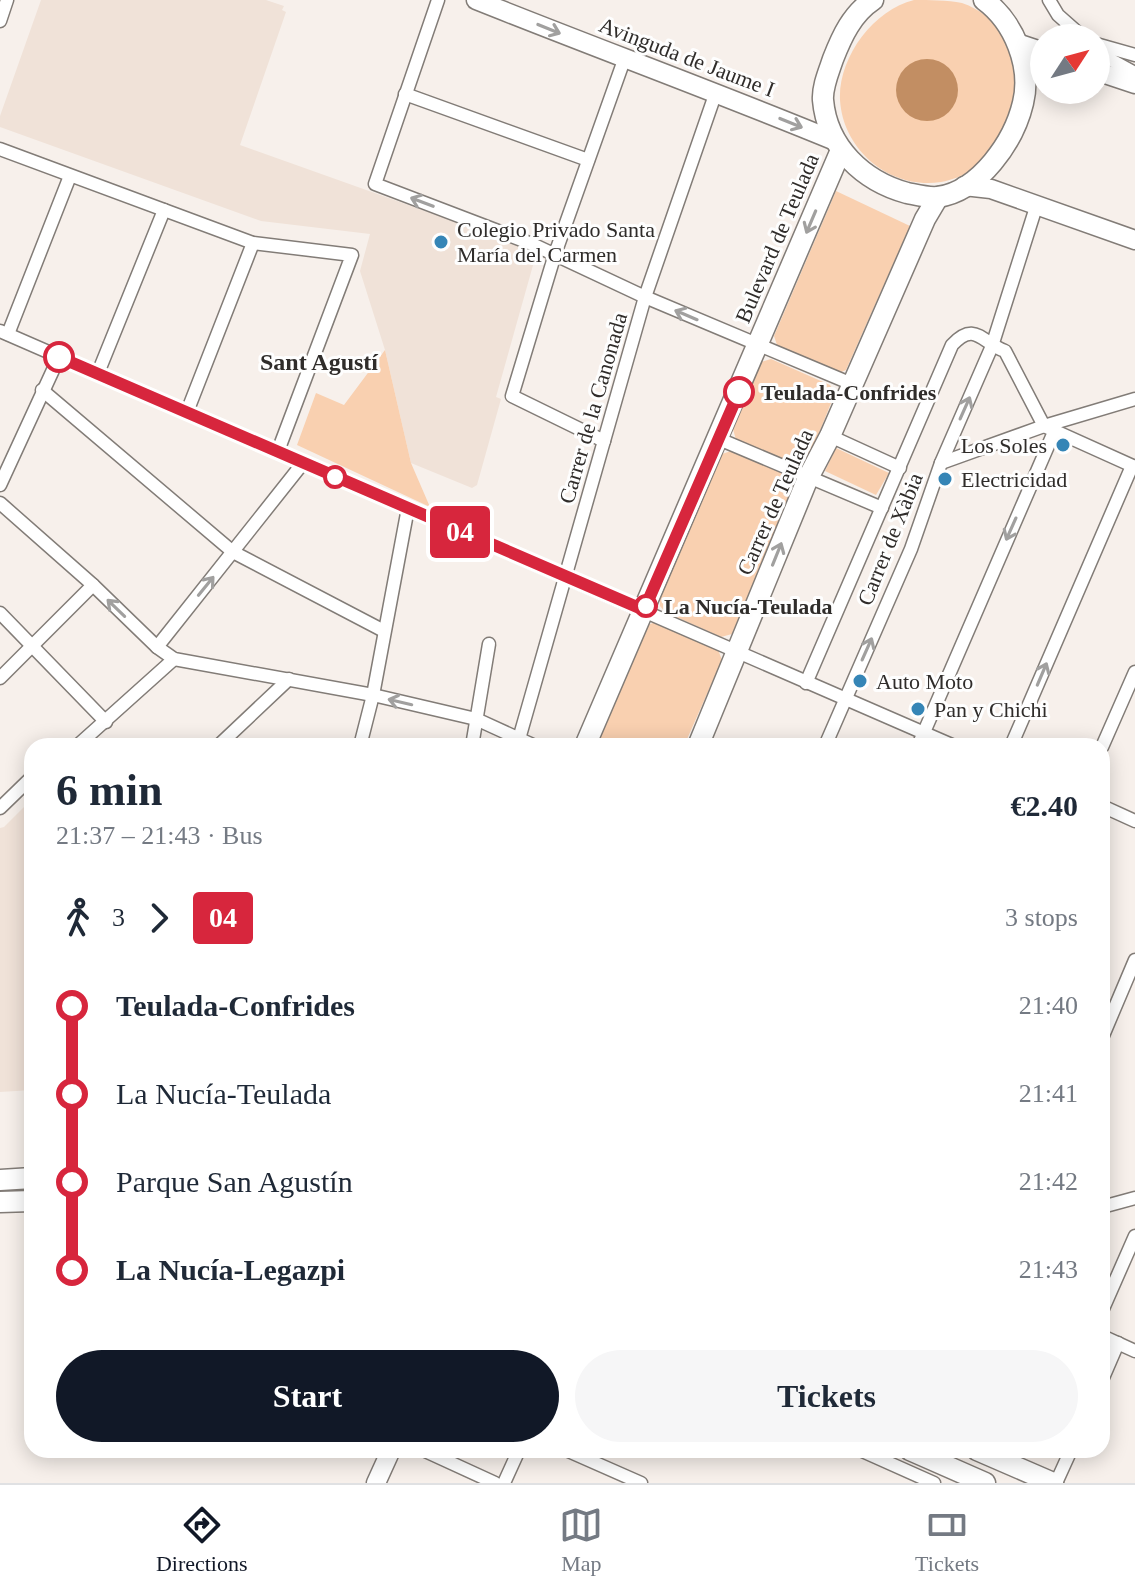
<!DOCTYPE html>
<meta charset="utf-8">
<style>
:root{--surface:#fff;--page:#f6f6f7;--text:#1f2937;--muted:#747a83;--line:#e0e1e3;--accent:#111827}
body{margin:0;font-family:"Times New Roman",serif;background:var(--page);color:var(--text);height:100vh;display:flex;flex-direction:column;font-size:30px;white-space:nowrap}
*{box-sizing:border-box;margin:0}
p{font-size:26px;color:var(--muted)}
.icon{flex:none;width:44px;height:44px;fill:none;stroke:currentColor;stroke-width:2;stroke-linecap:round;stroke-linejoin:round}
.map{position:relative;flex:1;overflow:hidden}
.details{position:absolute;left:24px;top:738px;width:1086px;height:720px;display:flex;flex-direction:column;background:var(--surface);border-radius:24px;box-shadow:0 4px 20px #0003}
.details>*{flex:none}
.badge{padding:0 16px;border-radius:6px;font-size:28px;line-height:52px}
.needle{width:52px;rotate:54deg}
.buttons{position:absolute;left:1030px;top:24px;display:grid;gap:16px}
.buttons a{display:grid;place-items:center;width:80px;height:80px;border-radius:50%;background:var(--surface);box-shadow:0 4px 20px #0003;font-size:40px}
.map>.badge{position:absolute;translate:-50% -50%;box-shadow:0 0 0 4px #fff}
.legs{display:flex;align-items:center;gap:12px;height:88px;padding:0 32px;font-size:26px}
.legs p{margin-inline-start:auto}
.headline{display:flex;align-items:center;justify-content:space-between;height:136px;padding:0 32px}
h1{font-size:44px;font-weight:700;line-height:60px}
.cta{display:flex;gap:16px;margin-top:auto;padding:16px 32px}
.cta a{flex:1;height:92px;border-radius:48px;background:var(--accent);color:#fff;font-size:32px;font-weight:700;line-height:92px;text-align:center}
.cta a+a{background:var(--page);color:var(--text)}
ul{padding:0 32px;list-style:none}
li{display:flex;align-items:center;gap:28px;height:88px;font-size:30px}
li i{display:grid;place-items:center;width:12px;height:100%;margin:0 10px;background:currentColor}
li i::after{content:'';width:20px;height:20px;margin:-10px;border:6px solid;border-radius:50%;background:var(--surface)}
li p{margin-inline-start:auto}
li:first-child i{background:linear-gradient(#0000 50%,currentColor 0)}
li:last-child i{background:linear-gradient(currentColor 50%,#0000 0)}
.menu{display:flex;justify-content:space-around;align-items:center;height:112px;border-top:2px solid var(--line);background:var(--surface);font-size:22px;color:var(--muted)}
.menu a{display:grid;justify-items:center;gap:4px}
.menu .active{color:var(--accent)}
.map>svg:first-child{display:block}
.built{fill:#f0e2d8}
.green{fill:#f9d0b0}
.water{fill:#c28e63}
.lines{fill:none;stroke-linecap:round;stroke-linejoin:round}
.street-casing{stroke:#827c77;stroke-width:15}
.secondary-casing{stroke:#827c77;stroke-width:21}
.primary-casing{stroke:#827c77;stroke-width:23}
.street{stroke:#fff;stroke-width:12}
.secondary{stroke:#fff;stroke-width:18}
.primary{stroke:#fff;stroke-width:20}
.oneway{stroke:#a1a09f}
.line-1-casing{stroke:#fff;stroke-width:18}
.line-1{stroke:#d7263d;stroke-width:12}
.poi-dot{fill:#3585b6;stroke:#fefefe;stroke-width:3}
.stop-1-dot{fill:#fff;stroke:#d7263d;stroke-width:4}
.labels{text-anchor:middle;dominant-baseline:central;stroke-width:6;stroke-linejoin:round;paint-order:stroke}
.street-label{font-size:22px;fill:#2f2c2a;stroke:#fefefe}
.poi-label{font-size:22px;fill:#2f2c2a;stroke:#fefefe;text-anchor:start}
.stop-label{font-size:22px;font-weight:bold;fill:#2f2c2a;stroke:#fefefe;text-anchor:start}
.neighbourhood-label{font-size:24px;font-weight:bold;fill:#2f2c2a;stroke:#fefefe}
</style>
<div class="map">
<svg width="1135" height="1483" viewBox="0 0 1135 1483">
<rect width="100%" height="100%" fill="#f7f0eb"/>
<g class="built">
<path d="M41,0H266L284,6L282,10L286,12L240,145L537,251L496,397L501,399L477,485L472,488L411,463L385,350L360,271L370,234L261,221L0,127V116Z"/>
<path d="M32,799V1090L0,1092V828L4,827Z"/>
</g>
<g class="green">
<path d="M914,0C930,0 947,0 962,3C1047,32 1023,169 941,182C891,190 843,151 840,100C838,58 873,10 914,0Z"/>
<path d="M836,191L910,226L846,370L837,374L778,348L774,336Z"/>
<path d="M385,350L411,463L430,507L297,445L316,393L344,405Z"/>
<path d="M771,359L830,385L835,393L808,461L800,467L736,440L733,429L761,362Z"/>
<path d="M836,448L889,473L876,495L825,471Z"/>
<path d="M731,451L789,476L794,486L732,634L721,637L665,612L660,606V597L722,454Z"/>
<path d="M655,622L717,647L722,660L684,746H596L648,625Z"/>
</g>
<circle class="water" cx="927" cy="90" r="31"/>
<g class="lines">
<g class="street-casing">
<g id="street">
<path d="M438,0L375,184L532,244L645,297L852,384"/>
<path d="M1049,0L1058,15L1084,38"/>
<path d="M0,21L7,0"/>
<path d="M1096,44L1135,55"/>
<path d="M1096,47L1113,61L1135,73"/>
<path d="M405,94L588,160"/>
<path d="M0,149L253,243L352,255L278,451"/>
<path d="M0,331L954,746"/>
<path d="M8,334L70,176"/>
<path d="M98,373L164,210"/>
<path d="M42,390L233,552L384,631"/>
<path d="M187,412L253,243"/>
<path d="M830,436L900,468"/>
<path d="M719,439L882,508"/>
<path d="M604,441L512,396L555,254L624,60"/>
<path d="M941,463L1044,426L1135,399"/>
<path d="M0,485L59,357"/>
<path d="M0,503L93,585L157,647L174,659L373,695L476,719L535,746"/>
<path d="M0,613L106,722"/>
<path d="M157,647L303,463"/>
<path d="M0,678L93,585"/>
<path d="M806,683L952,345C975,320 982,343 1005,351L1044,426L1135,467"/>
<path d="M519,739L645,297L716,92"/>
<path d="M77,746L174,659"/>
<path d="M218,746L289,679"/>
<path d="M360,746L373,695L408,508"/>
<path d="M472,746L489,644"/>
<path d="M825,746L911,549L941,463L992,346L1037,204"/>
<path d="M918,746L1054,432"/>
<path d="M1011,746L1132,466"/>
<path d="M1102,747L1135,672"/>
<path d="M1102,806L1135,821"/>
<path d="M0,808L32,777"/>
<path d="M1102,1038L1135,960"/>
<path d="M1102,1207L1135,1198"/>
<path d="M1102,1311L1135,1236"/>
<path d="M1102,1336L1135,1351"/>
<path d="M1102,1380L1118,1343"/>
<path d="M423,1450L495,1483"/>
<path d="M566,1450L641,1483"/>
<path d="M860,1450L934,1483"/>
<path d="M504,1483L519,1450"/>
<path d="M1056,1483L1071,1450"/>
</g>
</g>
<g class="secondary-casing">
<g id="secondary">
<path d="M476,0C596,48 716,92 835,141"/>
<path d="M1017,43L1044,52"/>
<path d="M1096,71L1135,84"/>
<path d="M964,186L991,189L1135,240"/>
<path d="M376,1483L391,1450"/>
</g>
</g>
<g class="primary-casing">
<g id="primary">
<path d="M873,0C852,14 842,36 833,59C829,71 822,87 823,100C827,147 863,181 907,193C917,195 928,198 938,197C980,191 1014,141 1023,103C1032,66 1014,22 984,0"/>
<path d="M585,746L841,150"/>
<path d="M698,746L808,478L830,436L925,219L938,197"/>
<path d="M0,1180L32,1178"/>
<path d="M0,1202L32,1201"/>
<path d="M910,1450L985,1483"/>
<path d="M977,1450L1053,1483"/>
</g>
</g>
<use href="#street" class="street"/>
<use href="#secondary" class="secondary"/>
<use href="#primary" class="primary"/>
</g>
<defs><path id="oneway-shaft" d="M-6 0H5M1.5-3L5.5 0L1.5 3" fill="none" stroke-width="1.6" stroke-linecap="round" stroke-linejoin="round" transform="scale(2)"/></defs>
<g class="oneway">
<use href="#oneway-shaft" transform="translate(549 29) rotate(22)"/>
<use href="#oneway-shaft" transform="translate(791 123) rotate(22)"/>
<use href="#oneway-shaft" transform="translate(422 202) rotate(-159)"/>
<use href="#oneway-shaft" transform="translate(811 222) rotate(113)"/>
<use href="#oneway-shaft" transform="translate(686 315) rotate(-157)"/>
<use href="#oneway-shaft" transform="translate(965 408) rotate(-66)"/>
<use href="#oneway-shaft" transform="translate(1011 529) rotate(114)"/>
<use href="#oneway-shaft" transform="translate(777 554) rotate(-68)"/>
<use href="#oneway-shaft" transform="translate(206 586) rotate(-51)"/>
<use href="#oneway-shaft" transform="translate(116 608) rotate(-136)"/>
<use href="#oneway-shaft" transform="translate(867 649) rotate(-66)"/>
<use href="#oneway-shaft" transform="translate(1042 674) rotate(-67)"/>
<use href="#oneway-shaft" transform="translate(400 702) rotate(-167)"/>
</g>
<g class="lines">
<g class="line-1-casing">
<path id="line-1" d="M59,357L644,610L739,392"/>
</g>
<use href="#line-1" class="line-1"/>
</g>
<g class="poi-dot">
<circle cx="441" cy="242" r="8"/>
<circle cx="1063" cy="445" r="8"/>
<circle cx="945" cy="479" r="8"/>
<circle cx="860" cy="681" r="8"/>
<circle cx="918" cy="709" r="8"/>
</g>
<g class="stop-1-dot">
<circle cx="59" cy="357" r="14"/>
<circle cx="739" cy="392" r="14"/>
<circle cx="335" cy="477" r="10"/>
<circle cx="646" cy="606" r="10"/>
</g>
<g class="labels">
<g class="street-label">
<text transform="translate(687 57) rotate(21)">Avinguda de Jaume I</text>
<text transform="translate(777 238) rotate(-67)">Bulevard de Teulada</text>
<text transform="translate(593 408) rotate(-74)">Carrer de la Canonada</text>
<text transform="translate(775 502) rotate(-66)">Carrer de Teulada</text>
<text transform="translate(890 539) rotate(-68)">Carrer de Xàbia</text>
</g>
<g class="poi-label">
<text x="457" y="229">Colegio Privado Santa<tspan x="457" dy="25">María del Carmen</tspan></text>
<text x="1047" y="445" text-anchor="end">Los Soles</text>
<text x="961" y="479">Electricidad</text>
<text x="876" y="681">Auto Moto</text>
<text x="934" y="709">Pan y Chichi</text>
</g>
<g class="stop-label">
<text x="761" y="392">Teulada-Confrides</text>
<text x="664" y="606">La Nucía-Teulada</text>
</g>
<g class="neighbourhood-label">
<text x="319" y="362">Sant Agustí</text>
</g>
</g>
</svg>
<div class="buttons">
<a><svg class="needle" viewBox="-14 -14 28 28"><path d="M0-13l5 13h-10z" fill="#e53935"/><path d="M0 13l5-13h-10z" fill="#747a83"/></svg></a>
</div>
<b class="badge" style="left:460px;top:532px;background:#d7263d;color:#fff">04</b>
<section class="details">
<div class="headline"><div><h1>6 min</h1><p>21:37 – 21:43 · Bus</p></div><b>€2.40</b></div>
<div class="legs"><svg class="icon" aria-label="walk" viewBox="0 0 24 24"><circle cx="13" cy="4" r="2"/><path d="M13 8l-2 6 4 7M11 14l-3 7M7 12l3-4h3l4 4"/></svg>3<svg class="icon" aria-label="forward" viewBox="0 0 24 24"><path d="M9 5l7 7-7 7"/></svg><b class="badge" style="background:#d7263d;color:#fff">04</b><p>3 stops</p></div>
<ul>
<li><i style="color:#d7263d"></i><b>Teulada-Confrides</b><p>21:40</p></li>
<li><i style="color:#d7263d"></i><span>La Nucía-Teulada</span><p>21:41</p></li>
<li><i style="color:#d7263d"></i><span>Parque San Agustín</span><p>21:42</p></li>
<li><i style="color:#d7263d"></i><b>La Nucía-Legazpi</b><p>21:43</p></li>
</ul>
<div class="cta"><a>Start</a><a>Tickets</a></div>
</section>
</div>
<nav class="menu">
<a class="active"><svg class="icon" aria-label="directions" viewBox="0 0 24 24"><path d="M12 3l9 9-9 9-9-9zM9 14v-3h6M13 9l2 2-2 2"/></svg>Directions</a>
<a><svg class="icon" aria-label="map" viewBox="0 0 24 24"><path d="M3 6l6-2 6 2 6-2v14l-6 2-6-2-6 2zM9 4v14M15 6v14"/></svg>Map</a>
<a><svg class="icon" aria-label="tickets" viewBox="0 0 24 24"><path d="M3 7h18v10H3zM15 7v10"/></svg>Tickets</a>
</nav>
